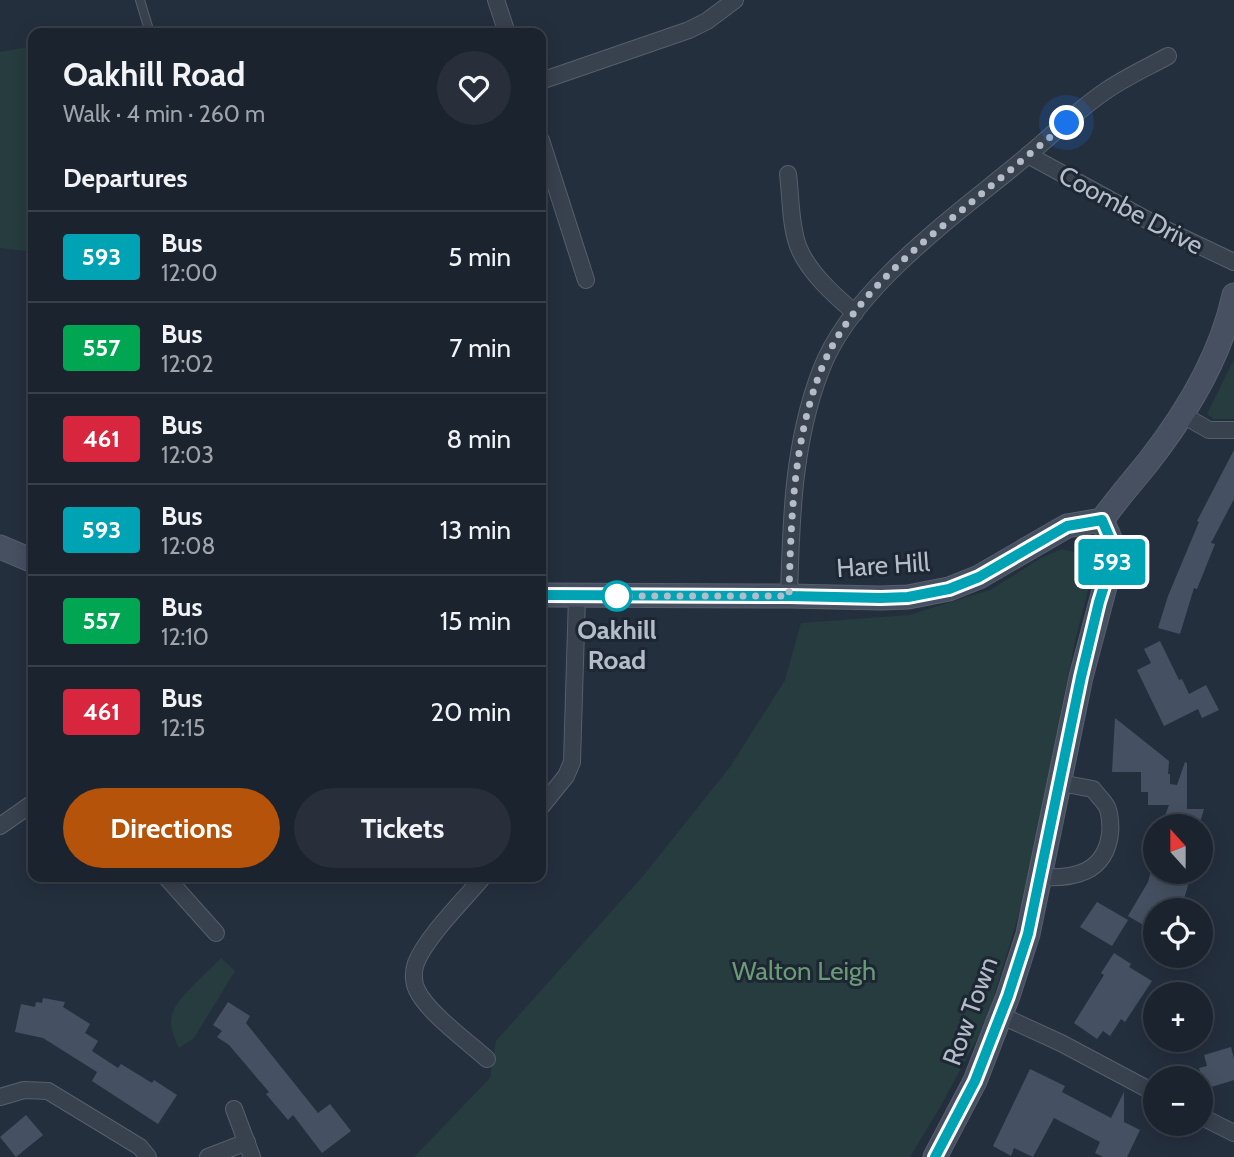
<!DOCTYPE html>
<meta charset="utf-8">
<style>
:root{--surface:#1b232e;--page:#282f3a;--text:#f1f3f6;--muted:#a0a4aa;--line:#39404a;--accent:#b45309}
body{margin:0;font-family:Cabin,sans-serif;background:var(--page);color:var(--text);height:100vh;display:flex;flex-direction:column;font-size:26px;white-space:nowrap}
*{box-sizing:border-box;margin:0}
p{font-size:23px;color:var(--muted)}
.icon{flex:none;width:38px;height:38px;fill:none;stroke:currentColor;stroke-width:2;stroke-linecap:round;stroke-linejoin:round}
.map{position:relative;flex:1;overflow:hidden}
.sheet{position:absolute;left:28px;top:28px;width:518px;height:854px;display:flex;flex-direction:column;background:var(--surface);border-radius:14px;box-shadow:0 4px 18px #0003,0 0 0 2px var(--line)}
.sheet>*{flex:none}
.badge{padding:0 14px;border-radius:5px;font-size:24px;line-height:46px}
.needle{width:46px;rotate:339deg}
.tools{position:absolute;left:1143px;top:814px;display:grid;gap:14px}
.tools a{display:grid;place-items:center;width:70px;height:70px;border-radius:50%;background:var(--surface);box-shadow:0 4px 18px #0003,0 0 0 2px var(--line);font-size:35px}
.you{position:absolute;width:35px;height:35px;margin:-18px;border:5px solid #fff;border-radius:50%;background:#1a73e8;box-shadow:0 0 0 10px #1a73e833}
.map>.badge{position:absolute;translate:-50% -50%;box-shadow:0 0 0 4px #fff}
h2{padding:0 35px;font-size:26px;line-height:63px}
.round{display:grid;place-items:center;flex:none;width:74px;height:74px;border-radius:37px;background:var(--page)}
.headline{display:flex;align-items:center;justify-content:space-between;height:119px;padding:0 35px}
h1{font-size:33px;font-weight:700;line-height:52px}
.cta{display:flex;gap:14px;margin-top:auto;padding:14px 35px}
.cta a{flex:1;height:80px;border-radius:42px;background:var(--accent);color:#fff;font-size:28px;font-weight:700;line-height:80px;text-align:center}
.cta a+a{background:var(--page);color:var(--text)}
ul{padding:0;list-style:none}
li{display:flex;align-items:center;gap:21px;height:91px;padding:0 35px;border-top:2px solid var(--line)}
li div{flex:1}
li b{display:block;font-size:26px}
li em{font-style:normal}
li .badge{min-width:77px;font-weight:700;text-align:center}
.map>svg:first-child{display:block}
.green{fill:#263c3f}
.building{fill:#455162}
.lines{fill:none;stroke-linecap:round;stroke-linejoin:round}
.lane-casing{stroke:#565f6c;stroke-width:10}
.street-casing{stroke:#565f6c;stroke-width:18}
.secondary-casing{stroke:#565f6c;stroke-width:25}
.lane{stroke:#38414e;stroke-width:8}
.street{stroke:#38414e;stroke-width:16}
.secondary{stroke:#465061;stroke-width:23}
.line-casing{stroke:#fff;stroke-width:16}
.line{stroke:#00a3b4;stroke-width:10}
.walk{stroke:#b4bcc9;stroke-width:7;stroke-dasharray:0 12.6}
.stop-dot{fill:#fff;stroke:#00a3b4;stroke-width:3.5}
.labels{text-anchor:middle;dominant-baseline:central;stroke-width:6;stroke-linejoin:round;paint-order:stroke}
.street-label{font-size:26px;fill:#b4bcc9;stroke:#1d2633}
.stop-label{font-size:26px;font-weight:bold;fill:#b4bcc9;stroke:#1d2633}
.park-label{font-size:26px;fill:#6b9a76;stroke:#1d2633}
</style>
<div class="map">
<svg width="1234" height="1157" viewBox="0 0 1234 1157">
<rect width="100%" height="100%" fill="#242f3e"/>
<g class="green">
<path d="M33,46V252L0,248V52Z"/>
<path d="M1234,359V419H1214L1207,414Z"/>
<path d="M1062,549L1079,553L1087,560L1090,583L1075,641L1025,894L986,1022L939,1109L910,1157H414L490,1078L496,1041L643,876L730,767L785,680L801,623L909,615L990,590L1041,558Z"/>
<path d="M221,958L235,971L194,1038L179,1048C174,1037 169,1027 172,1015C176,998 209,971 221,958Z"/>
</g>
<g class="building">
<path d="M1234,450V499L1211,543L1215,544L1197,589L1194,588L1180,634L1158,628L1168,596L1199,522L1197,521Z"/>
<path d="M1160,641L1179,680L1182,679L1189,694L1206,685L1219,710L1202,718L1198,709L1164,726L1137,670L1151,663L1144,649Z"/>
<path d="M1115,718L1169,761L1168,774H1170V784L1177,785L1185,762L1187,763V809H1204L1199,826H1166L1167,822L1163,821L1169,805H1148V792H1141V772H1112Z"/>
<path d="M1151,871L1192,872L1184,899L1179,898L1172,910H1155V932L1128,916L1148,882Z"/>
<path d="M1097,902L1128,920L1112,946L1080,927Z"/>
<path d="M1114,953L1131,964L1129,967L1152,981L1125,1022L1121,1019L1110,1036L1103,1031L1097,1039L1074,1023L1104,975L1101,973Z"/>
<path d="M43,998L65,1002L63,1007L90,1024L85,1033L98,1041L92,1051L118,1068L121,1064L152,1083L154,1080L177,1095L158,1124L92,1081L97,1072L43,1038L15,1032L21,1004L35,1007L36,1002L42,1003Z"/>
<path d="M228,1002L250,1016L246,1023L318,1113L330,1104L351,1131L322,1153L293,1115L288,1120L266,1094L269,1092L229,1045L217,1037L222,1031L213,1025Z"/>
<path d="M1231,1047L1234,1059V1080L1205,1089L1199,1068L1207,1066L1204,1055Z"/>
<path d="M1030,1069L1065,1086L1062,1092L1111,1118L1124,1092V1122L1140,1130L1127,1157H1103L1095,1153L1100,1142L1054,1118L1033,1157L1014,1148L1011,1156L993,1146Z"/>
<path d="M26,1115L43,1135L16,1157L0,1137Z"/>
</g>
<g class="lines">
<g class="lane-casing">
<path id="lane" d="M140,0L150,33"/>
</g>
<g class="street-casing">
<g id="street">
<path d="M496,0L507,33"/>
<path d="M541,81L689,30L707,21L735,0"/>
<path d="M541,140L586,280"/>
<path d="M1028,155L1160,227L1234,262"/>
<path d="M788,174C791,197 790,224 798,246C808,272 834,295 855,313"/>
<path d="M1181,414L1209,430H1234"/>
<path d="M789,596C791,520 793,442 821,370C852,288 955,216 1021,161C1049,138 1077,110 1107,90C1126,77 1148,67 1168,56"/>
<path d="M541,807L566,776L572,762L577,596"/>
<path d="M0,826L33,803"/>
<path d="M166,877L216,933"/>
<path d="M483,877C464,900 426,937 416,963C413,971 413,982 417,990C427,1012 468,1042 487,1059"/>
<path d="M1040,877C1074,879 1105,873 1110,834C1111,827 1110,814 1107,807C1104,801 1097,795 1093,789L1060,783"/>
<path d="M1000,1015L1061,1043L1155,1093"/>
<path d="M0,1097L24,1090L48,1091L140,1147L148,1157"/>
<path d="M234,1109L252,1157"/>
<path d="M1200,1116L1234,1133"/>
<path d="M208,1157L247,1142"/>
</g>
</g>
<g class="secondary-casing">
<g id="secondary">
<path d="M0,547L33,561"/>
<path d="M541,595L789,596L881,598L908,597L949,589L979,577L1067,526L1102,520C1117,499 1133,481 1149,461C1187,412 1221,356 1234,295"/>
<path d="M935,1157L975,1081L1008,996L1028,934L1081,677L1111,564L1114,548L1102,520"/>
</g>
</g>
<use href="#lane" class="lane"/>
<use href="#street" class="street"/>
<use href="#secondary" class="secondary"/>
</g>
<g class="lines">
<g class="line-casing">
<path id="line" d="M541,595L789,596L881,598L908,597L949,589L979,577L1067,526L1102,520L1114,548L1111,564L1099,602L1081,677L1028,934L1008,996L975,1081L935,1157"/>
</g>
<use href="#line" class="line"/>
<path class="walk" d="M617,596H789C791,520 793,441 821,370C849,299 916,248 973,201C1004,175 1036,149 1067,123"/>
</g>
<circle class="stop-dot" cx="617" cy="596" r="14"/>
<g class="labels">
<g class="street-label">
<text transform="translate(1131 210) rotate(28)">Coombe Drive</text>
<text transform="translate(883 565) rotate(-4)">Hare Hill</text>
<text transform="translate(970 1011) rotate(-70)">Row Town</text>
</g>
<g class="stop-label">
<text x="617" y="630">Oakhill<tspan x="617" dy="30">Road</tspan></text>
</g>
<g class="park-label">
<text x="804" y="971">Walton Leigh</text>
</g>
</g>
</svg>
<div class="tools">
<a><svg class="needle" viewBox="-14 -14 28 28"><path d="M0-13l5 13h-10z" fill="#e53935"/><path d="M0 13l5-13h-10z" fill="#a0a4aa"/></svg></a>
<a><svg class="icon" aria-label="locate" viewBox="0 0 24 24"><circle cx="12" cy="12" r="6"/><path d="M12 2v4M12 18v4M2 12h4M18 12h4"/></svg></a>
<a>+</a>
<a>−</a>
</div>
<div class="you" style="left:1067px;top:123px"></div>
<b class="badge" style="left:1112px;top:562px;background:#00a3b4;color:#fff">593</b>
<section class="sheet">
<div class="headline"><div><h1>Oakhill Road</h1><p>Walk · 4 min · 260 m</p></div><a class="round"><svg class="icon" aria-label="heart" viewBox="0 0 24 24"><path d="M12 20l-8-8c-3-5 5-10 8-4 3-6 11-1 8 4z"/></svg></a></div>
<h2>Departures</h2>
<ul>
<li><span class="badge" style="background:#00a3b4;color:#fff">593</span><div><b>Bus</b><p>12:00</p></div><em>5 min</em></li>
<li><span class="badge" style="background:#00a651;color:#fff">557</span><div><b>Bus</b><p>12:02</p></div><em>7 min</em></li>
<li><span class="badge" style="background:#d7263d;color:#fff">461</span><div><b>Bus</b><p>12:03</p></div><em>8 min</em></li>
<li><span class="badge" style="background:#00a3b4;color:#fff">593</span><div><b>Bus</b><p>12:08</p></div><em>13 min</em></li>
<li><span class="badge" style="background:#00a651;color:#fff">557</span><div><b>Bus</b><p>12:10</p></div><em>15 min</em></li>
<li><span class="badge" style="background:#d7263d;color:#fff">461</span><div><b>Bus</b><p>12:15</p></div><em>20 min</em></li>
</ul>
<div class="cta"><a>Directions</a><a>Tickets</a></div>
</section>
</div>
